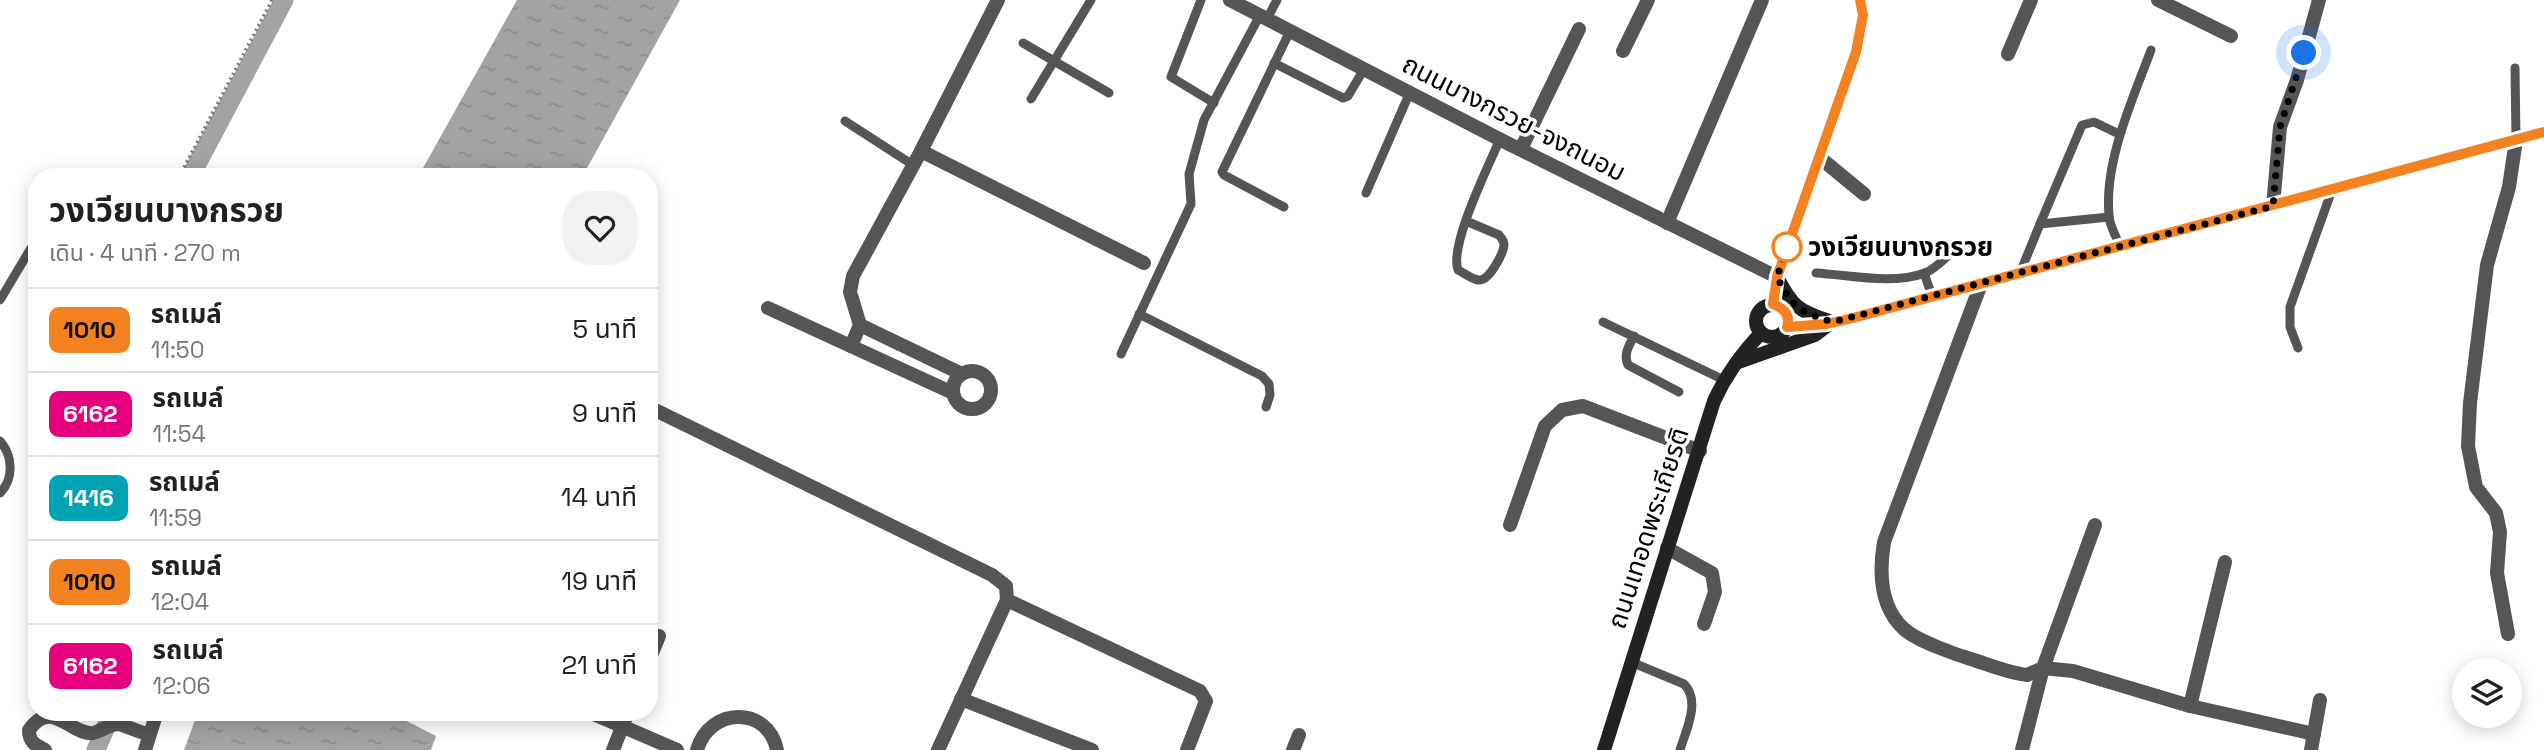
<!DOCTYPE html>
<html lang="th">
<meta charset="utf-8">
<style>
:root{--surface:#fff;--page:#f2f2f2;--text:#202124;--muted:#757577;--line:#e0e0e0}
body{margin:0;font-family:"Space Grotesk","Noto Sans Thai",sans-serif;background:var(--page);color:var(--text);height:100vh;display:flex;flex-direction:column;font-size:26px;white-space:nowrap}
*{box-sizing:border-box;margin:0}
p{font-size:23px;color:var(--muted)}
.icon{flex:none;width:38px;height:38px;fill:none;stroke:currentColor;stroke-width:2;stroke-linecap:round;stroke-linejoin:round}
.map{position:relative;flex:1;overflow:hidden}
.panel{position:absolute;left:28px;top:168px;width:630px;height:553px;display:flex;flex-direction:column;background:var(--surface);border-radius:28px;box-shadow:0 4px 18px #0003}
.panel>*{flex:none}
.badge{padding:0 14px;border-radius:10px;font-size:24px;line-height:46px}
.controls{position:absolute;left:2452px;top:658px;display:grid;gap:14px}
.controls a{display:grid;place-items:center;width:70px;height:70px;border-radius:50%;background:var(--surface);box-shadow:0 4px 18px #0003;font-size:35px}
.you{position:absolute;width:35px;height:35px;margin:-18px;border:5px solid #fff;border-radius:50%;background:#1a73e8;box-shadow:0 0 0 10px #1a73e833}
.map>.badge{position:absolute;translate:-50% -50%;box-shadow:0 0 0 4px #fff}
.round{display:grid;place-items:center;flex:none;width:74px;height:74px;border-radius:28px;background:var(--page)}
.overview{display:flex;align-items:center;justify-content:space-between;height:119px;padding:0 21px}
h1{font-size:33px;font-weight:700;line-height:52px}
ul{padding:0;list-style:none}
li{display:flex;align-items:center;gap:21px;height:84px;padding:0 21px;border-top:2px solid var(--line)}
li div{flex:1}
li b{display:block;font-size:26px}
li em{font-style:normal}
li .badge{min-width:77px;font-weight:700;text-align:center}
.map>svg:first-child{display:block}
.water{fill:url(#water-ripples)}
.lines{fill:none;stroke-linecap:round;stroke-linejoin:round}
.canal{stroke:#a3a3a3;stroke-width:19}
.path{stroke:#777;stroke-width:3.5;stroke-dasharray:2 3.5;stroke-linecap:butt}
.service{stroke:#555;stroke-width:9}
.minor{stroke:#555;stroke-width:14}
.tertiary{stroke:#555;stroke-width:14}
.secondary{stroke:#222;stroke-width:14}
.line-casing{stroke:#fff;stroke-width:16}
.line{stroke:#f58220;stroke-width:10}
.walk{stroke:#000;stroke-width:7;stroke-dasharray:0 12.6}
.stop-dot{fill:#fff;stroke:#f58220;stroke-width:3.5}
.labels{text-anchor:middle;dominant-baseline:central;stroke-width:7;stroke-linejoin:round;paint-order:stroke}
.street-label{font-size:26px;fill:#000;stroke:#fff}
.stop-label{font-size:26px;font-weight:bold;fill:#000;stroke:#fff;text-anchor:start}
</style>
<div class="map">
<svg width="2544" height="750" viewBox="0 0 2544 750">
<defs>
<pattern id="water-ripples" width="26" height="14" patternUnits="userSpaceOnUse" patternTransform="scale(1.75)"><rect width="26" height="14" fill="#a3a3a3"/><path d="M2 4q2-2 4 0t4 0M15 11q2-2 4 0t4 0" fill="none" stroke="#8b8b8b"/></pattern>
</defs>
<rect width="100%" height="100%" fill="#fff"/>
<g class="water">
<path d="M517,0H680L582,177H418Z"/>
<path d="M198,712H389L436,736L431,750H184Z"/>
</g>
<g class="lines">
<g class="canal">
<path d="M190,177L284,0"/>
<path d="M96,750L112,712"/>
</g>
<path class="path" d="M179,177L272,0"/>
<g class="service">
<path d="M1201,0L1171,77L1214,103"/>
<path d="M1267,19L1277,0"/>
<path d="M1023,43L1109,93"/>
<path d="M1274,63L1343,98L1348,96L1364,69"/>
<path d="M2515,68L2516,140"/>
<path d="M1031,99L1091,0"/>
<path d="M845,121L913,165"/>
<path d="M1366,193L1410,92"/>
<path d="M1284,207L1224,175L1222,172L1290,31"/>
<path d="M2109,217L2040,224L2082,125L2094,122L2119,134"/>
<path d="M1466,221L1499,235C1502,239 1504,240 1504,245C1503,254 1489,282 1478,280C1472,279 1464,273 1458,270C1449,245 1489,165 1500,139"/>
<path d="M2120,246C2116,236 2109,225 2109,215C2104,161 2133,99 2151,50"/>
<path d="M1816,273C1850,275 1892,285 1925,273C1935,269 1943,260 1951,253"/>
<path d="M1924,273L1932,296"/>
<path d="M2020,273L2040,224"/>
<path d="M0,300L31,248"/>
<path d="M1139,314L1262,376L1269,384L1270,395L1266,407"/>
<path d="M1603,322L1724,380"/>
<path d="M1634,336C1629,346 1623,354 1628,365L1679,392"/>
<path d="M2298,348L2290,327V307L2332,190"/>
<path d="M1121,354L1191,204L1189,174L1204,120L1260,15"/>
<path d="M0,441C13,456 14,479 0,493"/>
<path d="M1631,662L1684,684C1701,701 1686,730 1680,750"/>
</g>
<g class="minor">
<path d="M2158,0L2231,36"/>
<path d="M1623,51L1648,0"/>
<path d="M2008,54L2031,0"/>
<path d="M1521,149L1579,29"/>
<path d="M921,151L1144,263"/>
<path d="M1819,157L1864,194"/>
<path d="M2273,206L2280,127L2297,80L2319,0"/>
<path d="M1667,223L1762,0"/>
<path d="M1981,284L1884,542C1879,572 1880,607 1904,629C1917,641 1957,655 1974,660C1992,666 2009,673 2027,675L2043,668L2095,525"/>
<path d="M768,308L953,393"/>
<path d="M860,325L962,374"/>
<path d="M851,346L860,325L850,292L853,276L921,151L998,0"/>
<circle cx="972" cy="390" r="19"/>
<path d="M649,407L992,575L1006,586L1007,600"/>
<path d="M1510,525L1545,426L1562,410L1583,406L1700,451"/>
<path d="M1667,548L1712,573L1715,592L1704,624"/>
<path d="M2508,634L2497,573L2500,532L2496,513L2476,487L2468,446L2470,403L2487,265L2509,187L2516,140"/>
<path d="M649,660L659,636"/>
<path d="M961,699L1092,750"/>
<path d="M2190,706L2225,562"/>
<path d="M589,712L677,750"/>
<path d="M45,750C35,745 29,742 29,730C52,697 71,736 93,733C102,731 109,724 119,724L149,735"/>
<path d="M145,750L157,712"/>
<path d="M613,750L628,712"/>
<path d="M697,750C709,707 768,705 777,750"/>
<path d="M938,750L1007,600L1200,691L1206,701L1187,750"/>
<path d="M1293,750L1299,735"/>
<path d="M2022,750L2043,668L2073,671L2190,706L2314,734"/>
<path d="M2311,750L2320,700"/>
</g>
<path class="tertiary" d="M1230,0L1505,142L1777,277"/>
<g class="secondary">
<path d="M1777,277C1792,306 1798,311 1829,321"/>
<path d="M1773,304L1777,277L1856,53L1863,15L1860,0"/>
<circle cx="1772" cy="321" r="16"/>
<path d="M1787,327L1827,324L1853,318L2544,132"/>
<path d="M1736,363L1815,335L1831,323"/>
<path d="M1604,750L1714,401C1726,375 1741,354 1761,333"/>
</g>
</g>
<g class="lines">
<g class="line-casing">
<path id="line" d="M1860,0L1863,15L1856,52L1777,277L1773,304C1784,308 1791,315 1787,327L1827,324L1853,318L2544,132"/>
</g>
<use href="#line" class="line"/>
<path class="walk" d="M1787,247L1777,277C1793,308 1800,312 1833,322L2273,206L2280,127L2304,53"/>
</g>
<circle class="stop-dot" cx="1787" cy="247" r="14"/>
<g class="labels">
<g class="street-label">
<text transform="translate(1514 118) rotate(27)">ถนนบางกรวย-จงถนอม</text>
<text transform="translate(1648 528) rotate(-72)">ถนนเทอดพระเกียรติ</text>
</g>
<g class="stop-label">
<text x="1808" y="247">วงเวียนบางกรวย</text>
</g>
</g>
</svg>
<div class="controls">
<a><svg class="icon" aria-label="layers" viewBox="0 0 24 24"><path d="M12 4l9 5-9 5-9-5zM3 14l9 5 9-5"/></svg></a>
</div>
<div class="you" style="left:2304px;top:53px"></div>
<section class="panel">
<div class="overview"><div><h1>วงเวียนบางกรวย</h1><p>เดิน · 4 นาที · 270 m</p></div><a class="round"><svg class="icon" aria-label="heart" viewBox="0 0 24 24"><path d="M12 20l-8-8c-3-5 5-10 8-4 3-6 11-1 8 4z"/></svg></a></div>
<ul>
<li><span class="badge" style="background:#f58220;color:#111">1010</span><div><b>รถเมล์</b><p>11:50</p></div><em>5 นาที</em></li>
<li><span class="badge" style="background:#e6007e;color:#fff">6162</span><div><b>รถเมล์</b><p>11:54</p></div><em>9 นาที</em></li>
<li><span class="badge" style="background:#00a3b4;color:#fff">1416</span><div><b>รถเมล์</b><p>11:59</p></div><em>14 นาที</em></li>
<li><span class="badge" style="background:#f58220;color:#111">1010</span><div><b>รถเมล์</b><p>12:04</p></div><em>19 นาที</em></li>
<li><span class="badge" style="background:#e6007e;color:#fff">6162</span><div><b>รถเมล์</b><p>12:06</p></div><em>21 นาที</em></li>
</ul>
</section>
</div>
